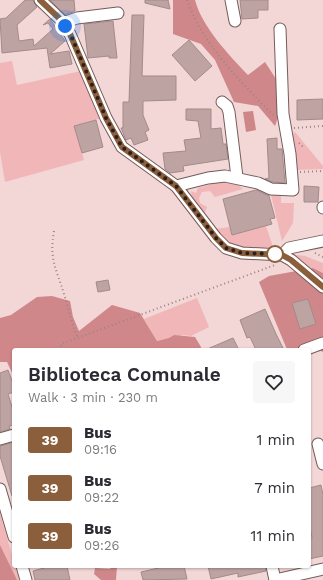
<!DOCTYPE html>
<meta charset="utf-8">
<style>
:root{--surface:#fff;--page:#f7f7f7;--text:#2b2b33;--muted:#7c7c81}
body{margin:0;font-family:"Work Sans",sans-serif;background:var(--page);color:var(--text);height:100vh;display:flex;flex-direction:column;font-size:15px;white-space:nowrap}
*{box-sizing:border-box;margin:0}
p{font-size:13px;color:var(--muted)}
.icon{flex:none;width:22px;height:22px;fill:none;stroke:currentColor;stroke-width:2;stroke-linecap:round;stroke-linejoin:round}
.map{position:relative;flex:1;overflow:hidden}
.panel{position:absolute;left:12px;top:348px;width:299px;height:220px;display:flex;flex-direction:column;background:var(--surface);border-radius:4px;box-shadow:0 1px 3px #0004}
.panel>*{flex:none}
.badge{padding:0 8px;border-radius:3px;font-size:14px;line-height:26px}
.you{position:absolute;width:20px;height:20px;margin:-10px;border:3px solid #fff;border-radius:50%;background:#1a73e8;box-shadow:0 0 0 6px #1a73e833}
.map>.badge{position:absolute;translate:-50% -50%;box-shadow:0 0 0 2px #fff}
.round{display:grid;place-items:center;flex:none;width:42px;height:42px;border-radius:4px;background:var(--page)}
.head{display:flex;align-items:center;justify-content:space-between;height:68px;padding:0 16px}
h1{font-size:19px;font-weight:600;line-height:30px}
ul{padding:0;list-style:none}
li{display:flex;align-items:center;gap:12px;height:48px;padding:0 16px}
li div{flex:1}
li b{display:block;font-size:15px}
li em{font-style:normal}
li .badge{min-width:44px;font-weight:700;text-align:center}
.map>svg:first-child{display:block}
.green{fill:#f1b7b8}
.forest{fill:#cf8789}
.water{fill:#ce8688}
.building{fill:#bea3a3;stroke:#a48a8a}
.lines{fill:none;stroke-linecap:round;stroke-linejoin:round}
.minor-casing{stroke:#745b5b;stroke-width:13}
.path{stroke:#9a8585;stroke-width:2;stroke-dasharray:1 3;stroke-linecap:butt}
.minor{stroke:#fff;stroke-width:11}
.line-casing{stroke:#fff;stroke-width:9}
.line{stroke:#8b5e3c;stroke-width:6}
.walk{stroke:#291f1f;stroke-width:4;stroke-dasharray:0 7.2}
.stop-dot{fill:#fff;stroke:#8b5e3c;stroke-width:2}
</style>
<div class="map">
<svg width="323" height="580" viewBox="0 0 323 580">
<rect width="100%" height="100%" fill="#f3d6d6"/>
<g class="green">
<path d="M12,61L17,85L81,71L102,118L74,126L84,160L5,182L0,152V63Z"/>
<path d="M295,132L323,166V169L295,170L289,137Z"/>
<path d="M223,181L234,182L243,189L215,197L210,191L202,192L199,198L200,203L207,207L204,215L192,199L191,191L196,193L198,188Z"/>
<path d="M270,191L281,194V203H294L293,223L282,241Z"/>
<path d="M266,226L273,247C248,250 231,252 215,229L230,227Z"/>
<path d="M290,254L305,256L323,263V273L313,268L307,267Z"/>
<path d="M197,298L209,327L191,336L183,335L157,341L144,319Z"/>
<path d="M0,513L19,580H0Z"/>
</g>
<g class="forest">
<path d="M173,0H195C202,27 229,55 248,75L265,62L276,79L279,114L275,126L258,106L234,102L215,60L201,44L173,34Z"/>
<path d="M313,268L323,273V352L319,350L309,356V350H288L286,347L259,282L269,276Z"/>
<path d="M52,296L70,301L73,317L79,331L112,305L140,313L157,341L169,338L174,335L195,337L201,347L200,350H14V377L7,362H0V318L11,315L37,297Z"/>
<path d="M0,545L17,580H0Z"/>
<path d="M112,566H117L116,580H101L94,574L95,568L110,569Z"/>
</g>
<path class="water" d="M253,111L256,130L246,132L243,112Z"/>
<g class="building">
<path d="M25,0H33L37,7L17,25L19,41L33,39L34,46L53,29L48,23L43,25L50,19L65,41L50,54L69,51L72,64L50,68L47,48L2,53L0,19L6,18Z"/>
<path d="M50,0H74L75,11L65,15Z"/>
<path d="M145,0H168L170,9L145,3Z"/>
<path d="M240,0H268V10H258V18L242,19Z"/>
<path d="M132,15H144L142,76H176V100L143,101V115L149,130L145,132L148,140L134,145L131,138L126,140L121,128H123V102H129Z"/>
<path d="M113,21L117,58H109V56L88,58L84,24Z"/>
<path d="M189,40L212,66L195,81L172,55Z"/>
<path d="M323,99V119L297,120V100Z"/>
<path d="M186,109H211V129L221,128L223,144H226L228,159L183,166L184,171L170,173L165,169L163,153L186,151L184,140L201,138L198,121L186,120Z"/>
<path d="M96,120L103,147L82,153L74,126Z"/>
<path d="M277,138V149H282L285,183L273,182L265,179L269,178L267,139Z"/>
<path d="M304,186L319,187L318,202H304Z"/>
<path d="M256,190L269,196L275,218L270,219L272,224L232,235L223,199Z"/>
<path d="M108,280L110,290L98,292L96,282Z"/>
<path d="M308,299L316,324L300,329L292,303Z"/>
<path d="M265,309L276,334L284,350H256L250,337L247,338L240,320Z"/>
<path d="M233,338L239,350H205Z"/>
<path d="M8,370L14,386V392L8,394L14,413V425L9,426L10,429L0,432V373Z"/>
<path d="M14,442V496H12L0,456V446Z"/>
<path d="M321,485L323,495V556L309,559V539L312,538L309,522V488Z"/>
<path d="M51,566H67L70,580H35L33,571Z"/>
<path d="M167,566H184L187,579L143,580L141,572Z"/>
<path d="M208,566H265L266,571L238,577V573L211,579Z"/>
</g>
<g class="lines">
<g class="minor-casing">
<g id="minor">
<path d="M40,0L60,19L70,34L106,118L122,147L176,186L216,238L226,248L242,253L282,255L291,260L323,287"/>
<path d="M231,0L235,21"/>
<path d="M63,23L77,18L118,13"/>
<path d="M222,102L227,106L229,112L237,177"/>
<path d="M176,186L208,178L225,176L258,183L271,189L293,190L290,154L283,114L280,29"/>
<path d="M323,207V208"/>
<path d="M282,255L289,248L323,241"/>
<path d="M304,350L323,343"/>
<path d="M0,439L14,435"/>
<path d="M318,444L323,464"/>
<path d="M0,489L14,537"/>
<path d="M22,566L26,580"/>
<path d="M272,566L275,580"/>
<path d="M275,580L323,569"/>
</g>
</g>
<g class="path">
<path d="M187,0C203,45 240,81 273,115"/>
<path d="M294,128L323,126"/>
<path d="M299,143L304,148"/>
<path d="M300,172L323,171"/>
<path d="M54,231C49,259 56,268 64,294C69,309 71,323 78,338"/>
<path d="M315,253L323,257"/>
<path d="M61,350V344L275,265"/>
</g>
<use href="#minor" class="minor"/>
</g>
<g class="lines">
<g class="line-casing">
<path id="line" d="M40,0L60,19L70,34L106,118L122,147L176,186L216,238L226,248L242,253L282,255L291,260L323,287"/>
</g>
<use href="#line" class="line"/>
<path class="walk" d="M65,26L72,38L106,118L122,147L176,186L216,238L226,248L242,253L275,254"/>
</g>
<circle class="stop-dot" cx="275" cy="254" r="8"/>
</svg>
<div class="you" style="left:65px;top:26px"></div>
<section class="panel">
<div class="head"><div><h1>Biblioteca Comunale</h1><p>Walk · 3 min · 230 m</p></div><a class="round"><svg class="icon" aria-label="heart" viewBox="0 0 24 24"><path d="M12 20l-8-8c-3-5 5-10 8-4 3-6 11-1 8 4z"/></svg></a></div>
<ul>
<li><span class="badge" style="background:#8b5e3c;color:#fff">39</span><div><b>Bus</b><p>09:16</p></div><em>1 min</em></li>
<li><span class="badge" style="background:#8b5e3c;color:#fff">39</span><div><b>Bus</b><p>09:22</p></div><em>7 min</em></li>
<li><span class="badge" style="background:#8b5e3c;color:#fff">39</span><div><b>Bus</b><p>09:26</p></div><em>11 min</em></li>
</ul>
</section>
</div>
